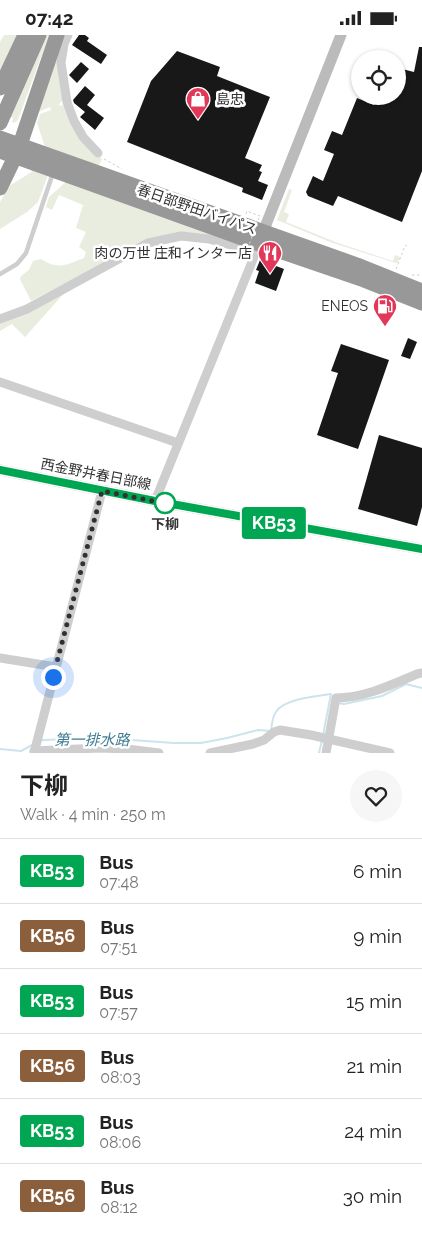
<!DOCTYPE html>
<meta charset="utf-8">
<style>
:root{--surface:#fff;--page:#f6f6f6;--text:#222;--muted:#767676;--line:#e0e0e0}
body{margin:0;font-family:Raleway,"Noto Sans JP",sans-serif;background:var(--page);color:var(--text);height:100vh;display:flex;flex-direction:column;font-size:19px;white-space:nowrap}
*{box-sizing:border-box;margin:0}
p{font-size:16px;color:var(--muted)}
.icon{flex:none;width:28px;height:28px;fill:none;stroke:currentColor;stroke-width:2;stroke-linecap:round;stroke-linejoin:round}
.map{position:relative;height:718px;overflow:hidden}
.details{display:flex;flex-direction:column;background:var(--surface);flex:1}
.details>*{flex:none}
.badge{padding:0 10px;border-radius:4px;font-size:18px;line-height:32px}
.tools{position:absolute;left:351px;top:15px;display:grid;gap:10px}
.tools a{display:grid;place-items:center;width:55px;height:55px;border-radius:50%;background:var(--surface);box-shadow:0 1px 4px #0004;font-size:25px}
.you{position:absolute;width:25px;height:25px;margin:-12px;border:4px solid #fff;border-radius:50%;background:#1a73e8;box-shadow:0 0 0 8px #1a73e833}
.map>.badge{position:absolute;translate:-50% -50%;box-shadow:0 0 0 2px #fff}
.round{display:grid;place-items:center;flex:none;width:52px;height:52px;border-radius:26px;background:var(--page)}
.overview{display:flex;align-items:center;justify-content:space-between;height:85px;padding:0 20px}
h1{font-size:24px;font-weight:700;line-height:38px}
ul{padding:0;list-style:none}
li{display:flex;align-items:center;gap:15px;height:65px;padding:0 20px;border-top:1px solid var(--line)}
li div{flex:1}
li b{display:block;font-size:19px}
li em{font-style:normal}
li .badge{min-width:55px;font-weight:700;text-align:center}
.status{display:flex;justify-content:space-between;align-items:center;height:35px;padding:0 25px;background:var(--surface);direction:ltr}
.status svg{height:14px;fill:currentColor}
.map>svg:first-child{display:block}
.green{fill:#e9eddf}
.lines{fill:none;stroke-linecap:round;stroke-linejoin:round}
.stream{stroke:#cce4ed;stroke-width:2}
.building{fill:#181818}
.path{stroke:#cecece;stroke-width:1;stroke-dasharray:2.5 2.5;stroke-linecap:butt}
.lane{stroke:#cecece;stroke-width:4.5}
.street{stroke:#cecece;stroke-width:9}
.secondary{stroke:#bbb;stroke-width:11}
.highway{stroke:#989898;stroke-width:15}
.path-bridge{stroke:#cecece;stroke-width:1;stroke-dasharray:2.5 2.5;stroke-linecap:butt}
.line-casing{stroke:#fff;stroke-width:11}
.line{stroke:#00a651;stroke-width:8}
.walk{stroke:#313131;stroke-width:5;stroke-dasharray:0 9}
.stop-dot{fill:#fff;stroke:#00a651;stroke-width:2.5}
.labels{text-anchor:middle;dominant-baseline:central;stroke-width:5;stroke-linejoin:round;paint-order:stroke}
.poi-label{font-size:14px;fill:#313131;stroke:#fff;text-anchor:end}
.street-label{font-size:14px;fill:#313131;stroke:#fff}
.stop-label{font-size:14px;font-weight:bold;fill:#313131;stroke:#fff}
.water-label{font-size:15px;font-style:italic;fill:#3f7c93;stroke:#fff}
</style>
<div class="status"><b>07:42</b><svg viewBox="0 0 49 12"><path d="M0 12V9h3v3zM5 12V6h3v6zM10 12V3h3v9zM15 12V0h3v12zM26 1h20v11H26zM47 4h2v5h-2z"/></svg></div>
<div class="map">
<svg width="422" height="718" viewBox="0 0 422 718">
<rect width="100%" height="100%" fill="#fff"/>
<g class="green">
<path d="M4,0H19L0,40V7Z"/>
<path d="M47,0H49L18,85L14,88L12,87L13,83L10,81Z"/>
<path d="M63,0L64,64L59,69L60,71L63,70L67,72L83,106L102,124L98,132L45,112L37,88L40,79L51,75L50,72L38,77Z"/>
<path d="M32,135L48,140L38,167L27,177L0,194V167L9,151L30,138H31Z"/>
<path d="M66,147L245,210L185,203L129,215L31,266L20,244L21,241L29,235L33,226L41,224C58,235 66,230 84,223L86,217L79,212L86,197L76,193L83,170L59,160L52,175L46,172L49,162Z"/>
<path d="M289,154L292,155L284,177L289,179L286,187L338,208L393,226L395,220L400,222L398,227L396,228L330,207L277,185Z"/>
<path d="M67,255L25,302L12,289L0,296V286Z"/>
</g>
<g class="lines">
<g class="stream">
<path d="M338,668L344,669L382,661L406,649L422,653"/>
<path d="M40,706L43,705L103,703L174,708H201L227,703L258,695L271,696C272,690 272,682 276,677C283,664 317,661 331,659L323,700"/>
<path d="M0,714L21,716L34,709"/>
<path d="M319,718L322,705"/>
</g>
</g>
<g class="building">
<path d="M79,0H85L89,3L87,6L107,20L101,29L72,10Z"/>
<path d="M419,12H422V136L402,187L338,161L333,171L308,161L306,157L313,141L323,146L334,119L324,115L332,96L342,100L357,63L374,70L378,61H398V33L414,37Z"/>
<path d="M177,16L220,32L217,41L270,62L245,123L262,130L259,136L262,137L258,146L268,150L262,165L242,157L243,153L127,107L151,46Z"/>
<path d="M81,27L89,34L77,48L69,40Z"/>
<path d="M85,51L95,60L87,70L104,83L95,95L80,82L85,77L74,68L73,65Z"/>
<path d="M260,225L284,234L276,256L255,248L259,236L256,235Z"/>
<path d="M408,303L417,307L410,324L401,321Z"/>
<path d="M341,309L389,325L358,414L317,400L338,338L331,336Z"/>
<path d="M379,400L422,413V472L417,491L358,474Z"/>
</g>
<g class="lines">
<g class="path">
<path d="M104,124L122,134"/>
<path d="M246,179L247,176L260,181"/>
<path d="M396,234L405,211L407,210"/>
<path d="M412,240H422"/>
</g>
<path class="lane" d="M0,239L17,229L26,218L53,138"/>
<g class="street">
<path d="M68,0L64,9L61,28L67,67L74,86L83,102L98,118"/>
<path d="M0,284L27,274L148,208L181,201L209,204L256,217"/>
<path d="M0,347L178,408"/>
<path d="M155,466L258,212"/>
<path d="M0,623L56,632"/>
<path d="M34,716L100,713L127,714L159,718"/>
<path d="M34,718L102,456"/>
<path d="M210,718L253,709L264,705L274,697L280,695L311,700L390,718"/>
<path d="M326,718L336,663C364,663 391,650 417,639L422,638"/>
</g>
<g class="secondary">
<path d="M262,203L267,187L341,0"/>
<path d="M0,435L155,466L422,514"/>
</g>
<g class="highway">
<path d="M0,53L25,0"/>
<path d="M0,88L39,0"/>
<path d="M0,103L357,230L422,256"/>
<path d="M0,116L259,209L364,245L422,268"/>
<path d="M0,153L15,122L23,101L57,0"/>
</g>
<path class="path-bridge" d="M246,218L259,183"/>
</g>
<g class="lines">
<g class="line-casing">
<path id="line" d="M0,435L155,466L422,514"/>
</g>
<use href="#line" class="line"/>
<path class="walk" d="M53,642L102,456L174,470L165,468"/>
</g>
<defs>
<g id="shop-pin" transform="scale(1.25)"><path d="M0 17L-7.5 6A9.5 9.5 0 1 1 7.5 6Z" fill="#e33759" stroke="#fff"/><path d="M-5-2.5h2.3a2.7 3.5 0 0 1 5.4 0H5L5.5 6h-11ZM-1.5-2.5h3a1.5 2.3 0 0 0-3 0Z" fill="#fff"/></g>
<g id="restaurant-pin" transform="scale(1.25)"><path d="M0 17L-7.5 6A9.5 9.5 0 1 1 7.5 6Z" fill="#e33759" stroke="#fff"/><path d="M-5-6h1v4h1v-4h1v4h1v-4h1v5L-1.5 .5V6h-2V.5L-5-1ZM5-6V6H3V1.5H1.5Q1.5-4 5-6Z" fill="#fff"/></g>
<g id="fuel-pin" transform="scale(1.25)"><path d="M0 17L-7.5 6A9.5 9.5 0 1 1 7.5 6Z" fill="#e33759" stroke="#fff"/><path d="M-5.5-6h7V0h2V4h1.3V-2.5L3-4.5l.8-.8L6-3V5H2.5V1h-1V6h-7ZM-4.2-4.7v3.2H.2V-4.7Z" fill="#fff"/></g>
</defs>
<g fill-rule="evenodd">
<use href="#shop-pin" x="198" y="64"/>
<use href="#restaurant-pin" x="270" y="218"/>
<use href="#fuel-pin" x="385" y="271"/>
</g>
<circle class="stop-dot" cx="165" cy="468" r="10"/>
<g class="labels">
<g class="poi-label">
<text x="216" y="64" text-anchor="start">島忠</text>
<text x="252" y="218">肉の万世 庄和インター店</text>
<text x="368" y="271">ENEOS</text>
</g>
<g class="street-label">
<text transform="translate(197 174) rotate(19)">春日部野田バイパス</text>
<text transform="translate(96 439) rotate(11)">西金野井春日部線</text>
</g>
<g class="stop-label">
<text x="165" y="489">下柳</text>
</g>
<g class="water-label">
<text x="92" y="705">第一排水路</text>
</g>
</g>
</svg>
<div class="tools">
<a><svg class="icon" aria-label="locate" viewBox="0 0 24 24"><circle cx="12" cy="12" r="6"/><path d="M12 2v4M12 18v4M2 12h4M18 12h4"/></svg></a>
</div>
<div class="you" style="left:53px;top:642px"></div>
<b class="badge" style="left:274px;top:488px;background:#00a651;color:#fff">KB53</b>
</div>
<section class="details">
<div class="overview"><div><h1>下柳</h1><p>Walk · 4 min · 250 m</p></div><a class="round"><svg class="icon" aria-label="heart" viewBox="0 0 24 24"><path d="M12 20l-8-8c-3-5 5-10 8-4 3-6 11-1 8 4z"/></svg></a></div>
<ul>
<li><span class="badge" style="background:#00a651;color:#fff">KB53</span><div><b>Bus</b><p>07:48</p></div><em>6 min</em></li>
<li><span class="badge" style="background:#8b5e3c;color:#fff">KB56</span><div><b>Bus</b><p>07:51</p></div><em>9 min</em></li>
<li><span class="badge" style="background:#00a651;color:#fff">KB53</span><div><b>Bus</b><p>07:57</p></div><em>15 min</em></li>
<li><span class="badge" style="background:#8b5e3c;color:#fff">KB56</span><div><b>Bus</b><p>08:03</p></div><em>21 min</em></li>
<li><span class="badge" style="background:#00a651;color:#fff">KB53</span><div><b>Bus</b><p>08:06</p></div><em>24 min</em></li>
<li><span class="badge" style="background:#8b5e3c;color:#fff">KB56</span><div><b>Bus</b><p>08:12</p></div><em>30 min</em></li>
</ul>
</section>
